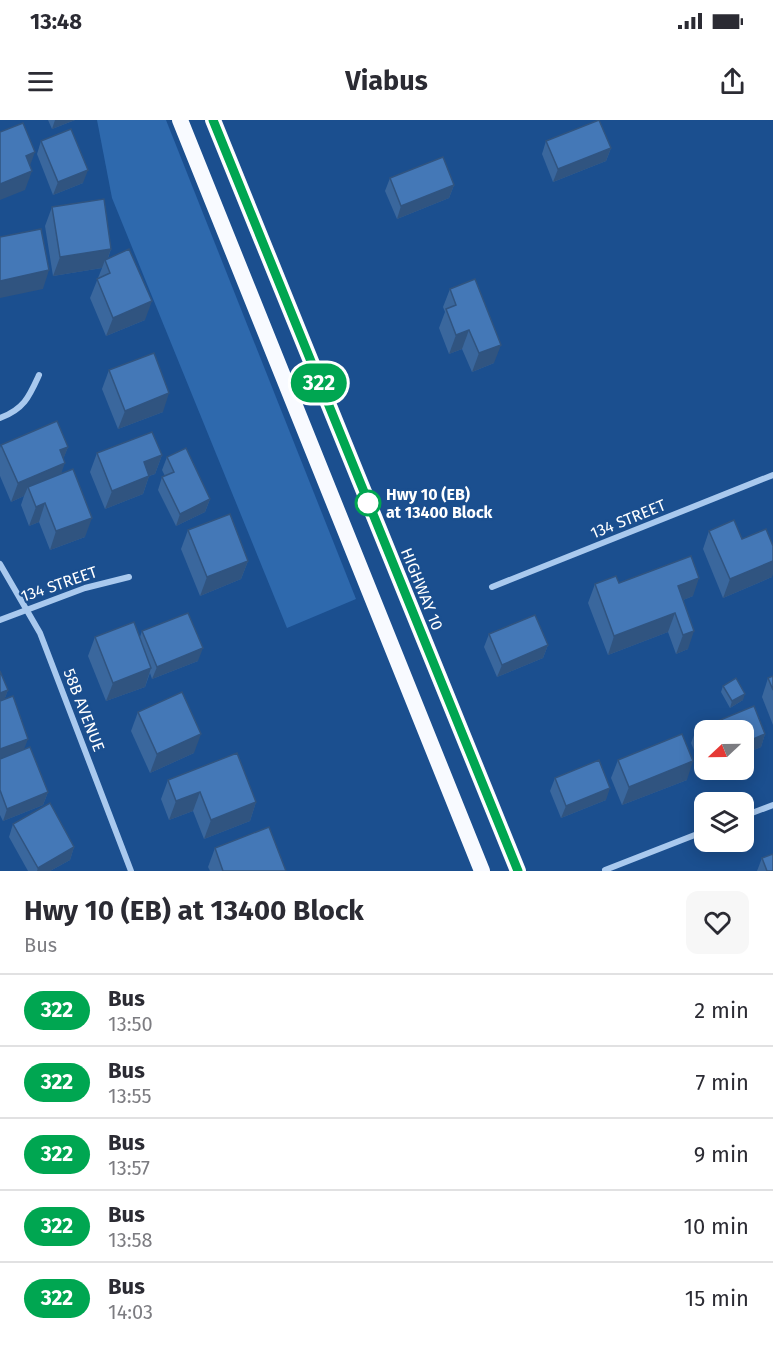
<!DOCTYPE html>
<style>
:root{--surface:#fff;--page:#f7f7f7;--text:#2b2b33;--muted:#7c7c81;--line:#e1e1e2}
body{margin:0;font-family:"Fira Sans",sans-serif;background:var(--page);color:var(--text);height:100vh;display:flex;flex-direction:column;font-size:22px;white-space:nowrap}
*{box-sizing:border-box;margin:0}
p{font-size:20px;color:var(--muted)}
.icon{flex:none;width:33px;height:33px;fill:none;stroke:currentColor;stroke-width:2;stroke-linecap:round;stroke-linejoin:round}
.map{position:relative;height:751px;overflow:hidden}
.drawer{display:flex;flex-direction:column;background:var(--surface);flex:1}
.drawer>*{flex:none}
.badge{padding:0 12px;border-radius:20px;font-size:21px;line-height:39px}
.needle{width:39px;rotate:248deg}
.buttons{position:absolute;left:694px;top:600px;display:grid;gap:12px}
.buttons a{display:grid;place-items:center;width:60px;height:60px;border-radius:12px;background:var(--surface);box-shadow:0 3px 15px #0003;font-size:30px}
.map>.badge{position:absolute;translate:-50% -50%;box-shadow:0 0 0 3px #fff}
.round{display:grid;place-items:center;flex:none;width:63px;height:63px;border-radius:12px;background:var(--page)}
.headline{display:flex;align-items:center;justify-content:space-between;height:102px;padding:0 24px}
h1{font-size:28px;font-weight:700;line-height:45px}
ul{padding:0;list-style:none}
li{display:flex;align-items:center;gap:18px;height:72px;padding:0 24px;border-top:2px solid var(--line)}
li div{flex:1}
li b{display:block;font-size:22px}
li em{font-style:normal}
li .badge{min-width:66px;font-weight:700;text-align:center}
.status{display:flex;justify-content:space-between;align-items:center;height:42px;padding:0 30px;background:var(--surface);direction:ltr}
.status svg{height:16px;fill:currentColor}
header{display:flex;justify-content:space-between;align-items:center;height:78px;padding:0 24px;background:var(--surface);font-size:27px;font-weight:700}
.map>svg:first-child{display:block}
.green{fill:#2e69ad}
.lines{fill:none;stroke-linecap:round;stroke-linejoin:round}
.minor{stroke:#a9c9ee;stroke-width:6}
.trunk{stroke:#f8faff;stroke-width:16}
.wall{fill:#3a679d}
.shaded-wall{fill:#305480}
.building{fill:#4478b7;stroke:#305480;stroke-width:1.5}
.line-casing{stroke:#fff;stroke-width:14}
.line{stroke:#00a651;stroke-width:9}
.stop-dot{fill:#fff;stroke:#00a651;stroke-width:3}
.labels{text-anchor:middle;dominant-baseline:central;stroke-width:4.5;stroke-linejoin:round;paint-order:stroke}
.stop-label{font-size:16px;font-weight:bold;fill:#fff;stroke:#1b4f8f;text-anchor:start}
.street-label{font-size:16px;fill:#fff;stroke:#1b4f8f}
</style>
<div class="status"><b>13:48</b><svg viewBox="0 0 49 12"><path d="M0 12V9h3v3zM5 12V6h3v6zM10 12V3h3v9zM15 12V0h3v12zM26 1h20v11H26zM47 4h2v5h-2z"/></svg></div>
<header><svg class="icon" aria-label="menu" viewBox="0 0 24 24"><path d="M4 6h16M4 12h16M4 18h16"/></svg>Viabus<svg class="icon" aria-label="share" viewBox="0 0 24 24"><path d="M12 15V3M7 8l5-5 5 5M5 13v7h14v-7"/></svg></header>
<div class="map">
<svg width="773" height="751" viewBox="0 0 773 751">
<rect width="100%" height="100%" fill="#1b4f8f"/>
<path class="green" d="M97,0H166L356,479L287,508L112,78Z"/>
<g class="lines">
<g class="minor">
<path d="M0,298C24,289 29,277 39,255"/>
<path d="M0,444L40,513L131,751"/>
<path d="M492,467L773,355"/>
<path d="M0,500L85,468L129,457"/>
<path d="M744,696L773,685"/>
<path d="M605,750L705,711"/>
</g>
<g class="trunk">
<path d="M180,0L482,751"/>
<path d="M213,0L518,751"/>
</g>
</g>
<g class="wall">
<path d="M48,0H75L52,9Z"/>
<path d="M41,21L83,63L53,75L37,34Z"/>
<path d="M546,21L611,28L606,41L553,62L542,34Z"/>
<path d="M390,58L454,65L449,78L397,99L385,71Z"/>
<path d="M52,87L111,129L108,138L145,200L106,216L90,178L102,148L53,156L45,106Z"/>
<path d="M450,169L494,243L472,252L462,229L449,234L439,208L445,192L443,187Z"/>
<path d="M109,250L163,292L118,309L102,269Z"/>
<path d="M1,325L68,327L63,339L61,354L85,417L50,430L39,402L29,406L21,385L24,376L11,382L0,356V328Z"/>
<path d="M97,333L162,335L155,354L149,356L143,374L105,389L90,352Z"/>
<path d="M167,337L210,379L205,392L176,406L158,370L162,357L165,356L162,350Z"/>
<path d="M188,410L248,441L241,459L200,476L181,429Z"/>
<path d="M709,411L742,419L772,457L723,478L703,429Z"/>
<path d="M619,463L693,476L683,480L688,529L676,534L668,512L608,535L588,483L595,464Z"/>
<path d="M142,511L198,541L152,559L150,553L145,567L106,581L88,536L95,517H140Z"/>
<path d="M489,514L548,525L543,538L497,557L484,527Z"/>
<path d="M773,556V605L762,577L768,558Z"/>
<path d="M723,566L743,580L730,588L721,572Z"/>
<path d="M8,570L4,580L24,630L48,672L43,685L3,701L0,695V573Z"/>
<path d="M754,586L765,614L761,627L744,634V610H705V650L703,651L691,623L696,610Z"/>
<path d="M138,592L194,633L150,653L131,611Z"/>
<path d="M618,640L687,660L622,685L611,658Z"/>
<path d="M555,658L606,680L561,698L550,671Z"/>
<path d="M168,660L256,682L250,701L204,719L193,691L169,700L161,679Z"/>
<path d="M13,704L74,727L70,740L50,751H28L9,717Z"/>
<path d="M215,728L286,751H210L208,747Z"/>
<path d="M762,738L773,751H757Z"/>
</g>
<g class="shaded-wall">
<path d="M55,0H75L52,9Z"/>
<path d="M611,28L606,41L553,62L558,49Z"/>
<path d="M35,32L28,51L26,36Z"/>
<path d="M88,50L83,63L53,75L58,62Z"/>
<path d="M32,51L25,70L0,80V64Z"/>
<path d="M454,65L449,78L397,99L401,86Z"/>
<path d="M111,129L106,143L105,140L102,148L53,156L60,137Z"/>
<path d="M49,150L43,169L0,178V161Z"/>
<path d="M152,181L145,200L106,216L113,198Z"/>
<path d="M469,210L462,229L449,234L456,215Z"/>
<path d="M501,225L494,243L472,252L479,233Z"/>
<path d="M169,273L163,292L118,309L125,291Z"/>
<path d="M68,327L61,345L65,343L58,362L28,367L24,376L11,382L18,363L60,330Z"/>
<path d="M162,335L155,354L149,356L143,374L105,389L112,371L144,342Z"/>
<path d="M210,379L205,392L176,406L180,394Z"/>
<path d="M45,383L39,402L29,406L36,387Z"/>
<path d="M92,398L85,417L50,430L56,411Z"/>
<path d="M248,441L241,459L200,476L207,457Z"/>
<path d="M773,441V454L772,457L723,478L730,459Z"/>
<path d="M699,458L693,476L671,485L678,466Z"/>
<path d="M675,493L668,512L608,535L614,516Z"/>
<path d="M694,511L688,529L676,534L683,515Z"/>
<path d="M548,525L543,538L497,557L502,545Z"/>
<path d="M203,528L198,541L152,559L157,547Z"/>
<path d="M151,548L145,567L106,581L113,563Z"/>
<path d="M8,570L3,583L0,584V573Z"/>
<path d="M745,574L743,580L730,588L732,581Z"/>
<path d="M201,614L194,633L150,653L157,634Z"/>
<path d="M765,614L761,627L744,634V623Z"/>
<path d="M28,619L23,632L0,640V629Z"/>
<path d="M693,641L687,660L622,685L629,667Z"/>
<path d="M610,668L606,680L561,698L566,686Z"/>
<path d="M48,672L43,685L3,701L7,689Z"/>
<path d="M200,672L193,691L169,700L176,681Z"/>
<path d="M256,682L250,701L204,719L211,700Z"/>
<path d="M74,727L70,740L50,751H37L38,748Z"/>
</g>
<g class="building">
<path d="M599,0L611,28L558,49L546,21Z"/>
<path d="M23,3L35,32L26,36L32,51L0,64V12Z"/>
<path d="M71,9L88,50L58,62L41,21Z"/>
<path d="M443,37L454,65L401,86L390,58Z"/>
<path d="M104,79L111,129L60,137L52,87Z"/>
<path d="M41,109L49,150L0,161V117Z"/>
<path d="M129,129L152,181L113,198L97,159L110,153L105,140Z"/>
<path d="M475,159L501,225L479,233L469,210L456,215L446,189L456,185L450,169Z"/>
<path d="M154,233L169,273L125,291L109,250Z"/>
<path d="M57,301L68,327L60,330L65,343L18,363L1,325Z"/>
<path d="M152,312L162,335L144,342L149,356L112,371L97,333Z"/>
<path d="M186,328L210,379L180,394L162,357L174,352L167,337Z"/>
<path d="M73,349L92,398L56,411L45,383L36,387L28,367Z"/>
<path d="M230,394L248,441L207,457L188,410Z"/>
<path d="M734,400L742,419L766,409L773,426V441L730,459L709,411Z"/>
<path d="M691,436L699,458L678,466L694,511L683,515L675,493L614,516L595,464L616,456L619,463Z"/>
<path d="M188,493L203,528L157,547L142,511Z"/>
<path d="M535,495L548,525L502,545L489,514Z"/>
<path d="M134,502L151,548L113,563L95,517Z"/>
<path d="M0,551L8,570L0,573Z"/>
<path d="M773,556V570L768,558Z"/>
<path d="M736,558L745,574L732,581L723,566Z"/>
<path d="M182,572L201,614L157,634L138,592Z"/>
<path d="M13,576L28,619L0,629V581Z"/>
<path d="M754,586L765,614L744,623V610H705V632L696,610Z"/>
<path d="M682,614L693,641L629,667L618,640Z"/>
<path d="M30,627L48,672L7,689L0,670V639Z"/>
<path d="M237,633L256,682L211,700L200,672L176,681L168,660Z"/>
<path d="M599,640L610,668L566,686L555,658Z"/>
<path d="M50,683L74,727L38,748L13,704Z"/>
<path d="M269,707L286,751H223L215,728Z"/>
<path d="M773,734V751H767L762,738Z"/>
</g>
<g class="lines">
<g class="line-casing">
<path id="line" d="M213,0L518,751"/>
</g>
<use href="#line" class="line"/>
</g>
<circle class="stop-dot" cx="368" cy="383" r="12"/>
<g class="labels">
<g class="stop-label">
<text x="386" y="374">Hwy 10 (EB)<tspan x="386" dy="18">at 13400 Block</tspan></text>
</g>
<g class="street-label">
<text transform="translate(628 399) rotate(-22)">134 STREET</text>
<text transform="translate(59 464) rotate(-19)">134 STREET</text>
<text transform="translate(422 469) rotate(68)">HIGHWAY 10</text>
<text transform="translate(84 590) rotate(69)">58B AVENUE</text>
</g>
</g>
</svg>
<div class="buttons">
<a><svg class="needle" viewBox="-14 -14 28 28"><path d="M0-13l5 13h-10z" fill="#e53935"/><path d="M0 13l5-13h-10z" fill="#7c7c81"/></svg></a>
<a><svg class="icon" aria-label="layers" viewBox="0 0 24 24"><path d="M12 4l9 5-9 5-9-5zM3 14l9 5 9-5"/></svg></a>
</div>
<b class="badge" style="left:319px;top:263px;background:#00a651;color:#fff">322</b>
</div>
<section class="drawer">
<div class="headline"><div><h1>Hwy 10 (EB) at 13400 Block</h1><p>Bus</p></div><a class="round"><svg class="icon" aria-label="heart" viewBox="0 0 24 24"><path d="M12 20l-8-8c-3-5 5-10 8-4 3-6 11-1 8 4z"/></svg></a></div>
<ul>
<li><span class="badge" style="background:#00a651;color:#fff">322</span><div><b>Bus</b><p>13:50</p></div><em>2 min</em></li>
<li><span class="badge" style="background:#00a651;color:#fff">322</span><div><b>Bus</b><p>13:55</p></div><em>7 min</em></li>
<li><span class="badge" style="background:#00a651;color:#fff">322</span><div><b>Bus</b><p>13:57</p></div><em>9 min</em></li>
<li><span class="badge" style="background:#00a651;color:#fff">322</span><div><b>Bus</b><p>13:58</p></div><em>10 min</em></li>
<li><span class="badge" style="background:#00a651;color:#fff">322</span><div><b>Bus</b><p>14:03</p></div><em>15 min</em></li>
</ul>
</section>
